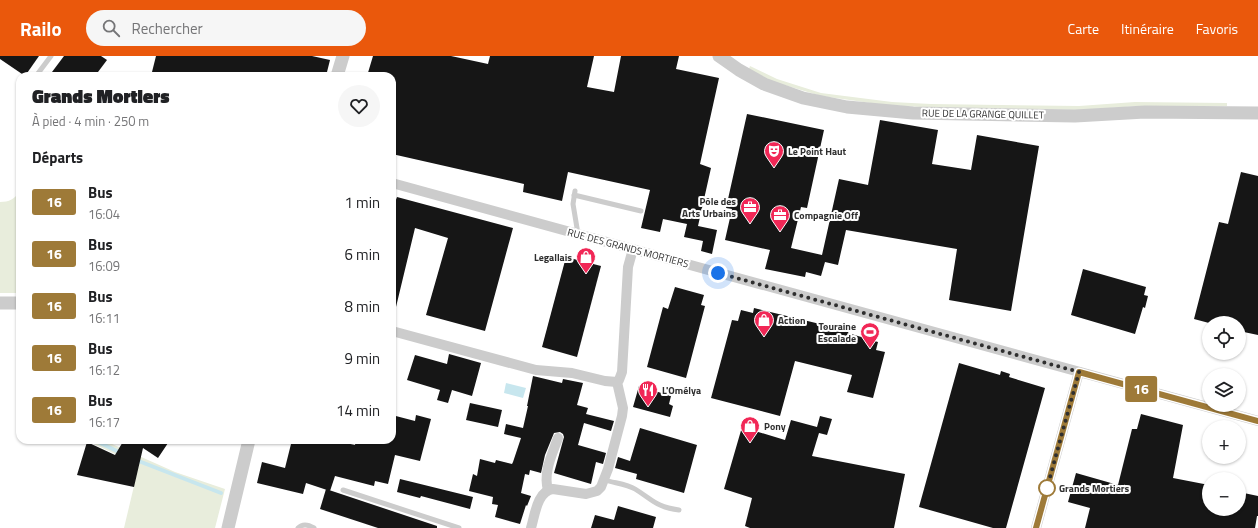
<!DOCTYPE html>
<html lang="fr">
<meta charset="utf-8">
<style>
:root{--surface:#fff;--page:#f6f6f6;--text:#202124;--muted:#757577;--accent:#ea580c}
body{margin:0;font-family:"Titillium Web",sans-serif;background:var(--page);color:var(--text);height:100vh;display:flex;flex-direction:column;font-size:15px;white-space:nowrap}
*{box-sizing:border-box;margin:0}
p{font-size:13px;color:var(--muted)}
.icon{flex:none;width:22px;height:22px;fill:none;stroke:currentColor;stroke-width:2;stroke-linecap:round;stroke-linejoin:round}
.map{position:relative;flex:1;overflow:hidden}
.details{position:absolute;left:16px;top:16px;width:380px;height:372px;display:flex;flex-direction:column;background:var(--surface);border-radius:12px;box-shadow:0 1px 3px #0004}
.details>*{flex:none}
.badge{padding:0 8px;border-radius:3px;font-size:14px;line-height:26px}
.buttons{position:absolute;left:1202px;top:260px;display:grid;gap:8px}
.buttons a{display:grid;place-items:center;width:44px;height:44px;border-radius:50%;background:var(--surface);box-shadow:0 1px 3px #0004;font-size:20px}
.you{position:absolute;width:20px;height:20px;margin:-10px;border:3px solid #fff;border-radius:50%;background:#1a73e8;box-shadow:0 0 0 6px #1a73e833}
.map>.badge{position:absolute;translate:-50% -50%;box-shadow:0 0 0 2px #fff}
h2{padding:0 16px;font-size:15px;line-height:36px}
.round{display:grid;place-items:center;flex:none;width:42px;height:42px;border-radius:21px;background:var(--page)}
.summary{display:flex;align-items:center;justify-content:space-between;height:68px;padding:0 16px}
h1{font-size:19px;font-weight:800;line-height:30px}
ul{padding:0;list-style:none}
li{display:flex;align-items:center;gap:12px;height:52px;padding:0 16px}
li div{flex:1}
li b{display:block;font-size:15px}
li em{font-style:normal}
li .badge{min-width:44px;font-weight:700;text-align:center}
header{display:flex;align-items:center;gap:24px;box-sizing:border-box;height:56px;padding:0 20px;background:var(--accent);color:#fff}
header strong{font-size:19px}
nav{display:flex;gap:22px;margin-inline-start:auto;font-size:14px}
.search{width:280px;height:36px;background:var(--page);display:flex;align-items:center;gap:10px;box-sizing:border-box;padding:0 14px;border-radius:22px;color:var(--muted);font-size:15px}
.map>svg:first-child{display:block}
.green{fill:#e8eddc}
.water{fill:#c7e6ee}
.lines{fill:none;stroke-linecap:round;stroke-linejoin:round}
.stream{stroke:#c7e6ee;stroke-width:4}
.building{fill:#161616}
.service{stroke:#ccc;stroke-width:5}
.minor{stroke:#ccc;stroke-width:10}
.tertiary{stroke:#ccc;stroke-width:13}
.line-casing{stroke:#fff;stroke-width:9}
.line{stroke:#9e7a38;stroke-width:6}
.walk{stroke:#2f2f2f;stroke-width:4;stroke-dasharray:0 7.2}
.stop-dot{fill:#fff;stroke:#9e7a38;stroke-width:2}
.labels{text-anchor:middle;dominant-baseline:central;stroke-width:4;stroke-linejoin:round;paint-order:stroke}
.street-label{font-size:10px;fill:#2f2f2f;stroke:#fff}
.poi-label{font-size:10px;font-weight:bold;fill:#2f2f2f;stroke:#fff;text-anchor:start}
.stop-label{font-size:10px;font-weight:bold;fill:#2f2f2f;stroke:#fff;text-anchor:start}
</style>
<header>
<strong>Railo</strong>
<div class="search"><svg class="icon" aria-label="search" viewBox="0 0 24 24"><circle cx="10" cy="10" r="6"/><path d="M15 15l6 6"/></svg>Rechercher</div>
<nav><a>Carte</a><a>Itinéraire</a><a>Favoris</a></nav>
</header>
<div class="map">
<svg width="1258" height="472" viewBox="0 0 1258 472">
<rect width="100%" height="100%" fill="#fff"/>
<g class="green">
<path d="M750,10L777,23L821,37L892,46L931,48L1079,50L1135,46L1227,47V50H1139L1080,54L921,51L885,49L821,40L771,25L749,13Z"/>
<path d="M20,135V237H0V146C9,146 15,143 20,135Z"/>
<path d="M85,384H103L175,416L225,433L215,472H124L139,409Z"/>
</g>
<path class="water" d="M506,327L526,332L523,342L504,337Z"/>
<g class="lines">
<g class="stream">
<path d="M94,384L121,397"/>
<path d="M136,404L221,437"/>
</g>
</g>
<g class="building">
<path d="M0,0H39L25,20L0,3Z"/>
<path d="M64,0H101L107,4L95,20H49Z"/>
<path d="M156,0H312L330,4L326,20H151Z"/>
<path d="M373,0H451L488,8L490,0H594L587,31L614,36L621,0H679L676,13L719,22L700,108L711,112L698,170L717,174L712,198L701,195L703,185L684,181L687,168L663,163L660,176L641,172L650,134L568,116L562,145L523,136L524,128L392,98V20H367Z"/>
<path d="M747,58L824,74L807,152L801,151L791,192L822,199L839,123L868,129L880,64L938,74L932,108L971,114L977,79L1039,90L1011,255L949,244L957,193L846,174L838,209L825,206L821,220L806,216L805,221L765,213L770,194L725,184L732,153L726,152Z"/>
<path d="M1241,116L1258,120V279L1239,275V267H1209L1194,263L1219,166L1228,168Z"/>
<path d="M397,141L513,172L485,275L426,259L448,182L415,172L396,251L392,250V148L394,149Z"/>
<path d="M566,201L601,210L577,301L542,291Z"/>
<path d="M1083,213L1146,231L1144,239L1148,240L1145,252L1143,251L1135,278L1071,259Z"/>
<path d="M675,231L704,239L701,249L705,250L686,322L647,311L663,251L668,253Z"/>
<path d="M754,252L849,275L848,277L878,286L876,294L885,296L873,342L847,336L852,319L795,305L780,360L711,342L732,264L738,265L741,254L753,257Z"/>
<path d="M449,298L481,307L472,340L452,334L448,347L437,344L440,334L407,324L415,299L447,308Z"/>
<path d="M959,307L1000,319L1001,315L1010,318L1009,321L1045,332L1006,472H993L919,451Z"/>
<path d="M533,320L562,327L563,323L583,327L577,349L588,352L586,358L614,365L611,375L584,367L578,389L606,397L603,408L596,406L591,428L554,417L564,381L563,378L560,376L554,377L545,399L541,417L530,414L529,419L525,418L521,437L531,440L527,450L526,449L520,468L495,461L498,449L492,448L493,441L469,435L473,418L477,420L480,403L495,407L496,404L512,408L513,406L521,382L504,378L506,368L523,372L528,350H527Z"/>
<path d="M639,330L671,340L669,348L673,350L670,361L633,351Z"/>
<path d="M470,347L502,354L498,371L466,364Z"/>
<path d="M1141,358L1183,369L1173,422L1209,429V453H1239V436L1258,440V460H1257L1255,472H1085L1090,452L1068,446L1076,417L1118,429L1132,373H1137Z"/>
<path d="M392,359L415,365L416,359L431,363L420,405L395,399L388,428L375,425L374,430L335,420L330,435L306,427L303,438L257,427L262,406L285,412L292,384L304,386L305,384H332L355,389L356,384H392Z"/>
<path d="M820,360L832,363L827,379L819,377L812,400L905,418L894,472H750L745,470L752,442L724,433L742,371L785,384L791,364L817,371Z"/>
<path d="M640,372L697,389L684,437L636,423L637,418L615,412L618,401L630,405Z"/>
<path d="M124,384H170L158,402L143,392L134,431L77,419L87,386L115,399Z"/>
<path d="M400,423L473,441L470,453L421,440L420,442L397,436Z"/>
<path d="M326,433L437,470V472H378L320,453Z"/>
<path d="M618,450L656,461L653,472H591L595,459L614,464Z"/>
</g>
<g class="lines">
<g class="service">
<path d="M36,20L51,0"/>
<path d="M575,135L573,148L578,178"/>
<path d="M574,139L641,155"/>
<path d="M605,424C614,427 627,428 635,433C653,444 656,451 679,454"/>
<path d="M343,434L459,472"/>
<path d="M298,472C303,467 309,469 314,472"/>
</g>
<g class="minor">
<path d="M392,127L1258,365"/>
<path d="M392,275L536,314L572,317L605,325L617,326L619,324L622,316L628,211L633,193"/>
<path d="M548,434C543,416 552,399 558,382"/>
<path d="M531,472C535,459 537,435 553,433L586,438L597,435L601,431L608,413L622,360L623,352L617,326"/>
<path d="M1036,472L1079,316"/>
</g>
<g class="tertiary">
<path d="M719,0L739,14L764,28L803,42L847,51L913,57L1075,60L1145,56L1258,57"/>
<path d="M337,20L343,0"/>
<path d="M0,247H20"/>
<path d="M228,472L249,384"/>
</g>
</g>
<g class="lines">
<g class="line-casing">
<path id="line" d="M1036,472L1079,316L1258,365"/>
</g>
<use href="#line" class="line"/>
<path class="walk" d="M718,217L1079,316L1047,432"/>
</g>
<defs>
<g id="theatre-pin" transform="scale(1)"><path d="M0 17L-7.5 6A9.5 9.5 0 1 1 7.5 6Z" fill="#f12756" stroke="#fff"/><path d="M-5-5.5Q0-4 5-5.5V0Q5 5 0 6Q-5 5-5 0ZM-3.3-2.5H-1v1.5H-3.3ZM1-2.5H3.3v1.5H1ZM-2.8 1Q0 5.5 2.8 1Z" fill="#fff"/></g>
<g id="office-pin" transform="scale(1)"><path d="M0 17L-7.5 6A9.5 9.5 0 1 1 7.5 6Z" fill="#f12756" stroke="#fff"/><path d="M-6-3h4V-5.5h4V-3h4V5H-6ZM-1-4.5V-3h2v-1.5ZM-6 0V1H6V0Z" fill="#fff"/></g>
<g id="shop-pin" transform="scale(1)"><path d="M0 17L-7.5 6A9.5 9.5 0 1 1 7.5 6Z" fill="#f12756" stroke="#fff"/><path d="M-5-2.5h2.3a2.7 3.5 0 0 1 5.4 0H5L5.5 6h-11ZM-1.5-2.5h3a1.5 2.3 0 0 0-3 0Z" fill="#fff"/></g>
<g id="stadium-pin" transform="scale(1)"><path d="M0 17L-7.5 6A9.5 9.5 0 1 1 7.5 6Z" fill="#f12756" stroke="#fff"/><path d="M0-5a6.5 5 0 1 0 0 10a6.5 5 0 1 0 0-10ZM-3.5-1.8h7v3.6h-7Z" fill="#fff"/></g>
<g id="restaurant-pin" transform="scale(1)"><path d="M0 17L-7.5 6A9.5 9.5 0 1 1 7.5 6Z" fill="#f12756" stroke="#fff"/><path d="M-5-6h1v4h1v-4h1v4h1v-4h1v5L-1.5 .5V6h-2V.5L-5-1ZM5-6V6H3V1.5H1.5Q1.5-4 5-6Z" fill="#fff"/></g>
</defs>
<g fill-rule="evenodd">
<use href="#theatre-pin" x="774" y="95"/>
<use href="#office-pin" x="750" y="151"/>
<use href="#office-pin" x="780" y="159"/>
<use href="#shop-pin" x="586" y="201"/>
<use href="#shop-pin" x="764" y="264"/>
<use href="#stadium-pin" x="870" y="276"/>
<use href="#restaurant-pin" x="648" y="334"/>
<use href="#shop-pin" x="750" y="370"/>
</g>
<circle class="stop-dot" cx="1047" cy="432" r="8"/>
<g class="labels">
<g class="street-label">
<text transform="translate(983 58) rotate(1)">RUE DE LA GRANGE QUILLET</text>
<text transform="translate(628 192) rotate(15)">RUE DES GRANDS MORTIERS</text>
</g>
<g class="poi-label">
<text x="788" y="95">Le Point Haut</text>
<text x="736" y="145" text-anchor="end">Pôle des<tspan x="736" dy="12">Arts Urbains</tspan></text>
<text x="794" y="159">Compagnie Off</text>
<text x="572" y="201" text-anchor="end">Legallais</text>
<text x="778" y="264">Action</text>
<text x="856" y="270" text-anchor="end">Touraine<tspan x="856" dy="12">Escalade</tspan></text>
<text x="662" y="334">L'Omélya</text>
<text x="764" y="370">Pony</text>
</g>
<g class="stop-label">
<text x="1059" y="432">Grands Mortiers</text>
</g>
</g>
</svg>
<div class="buttons">
<a><svg class="icon" aria-label="locate" viewBox="0 0 24 24"><circle cx="12" cy="12" r="6"/><path d="M12 2v4M12 18v4M2 12h4M18 12h4"/></svg></a>
<a><svg class="icon" aria-label="layers" viewBox="0 0 24 24"><path d="M12 4l9 5-9 5-9-5zM3 14l9 5 9-5"/></svg></a>
<a>+</a>
<a>−</a>
</div>
<div class="you" style="left:718px;top:217px"></div>
<b class="badge" style="left:1141px;top:333px;background:#9e7a38;color:#fff">16</b>
<section class="details">
<div class="summary"><div><h1>Grands Mortiers</h1><p>À pied · 4 min · 250 m</p></div><a class="round"><svg class="icon" aria-label="heart" viewBox="0 0 24 24"><path d="M12 20l-8-8c-3-5 5-10 8-4 3-6 11-1 8 4z"/></svg></a></div>
<h2>Départs</h2>
<ul>
<li><span class="badge" style="background:#9e7a38;color:#fff">16</span><div><b>Bus</b><p>16:04</p></div><em>1 min</em></li>
<li><span class="badge" style="background:#9e7a38;color:#fff">16</span><div><b>Bus</b><p>16:09</p></div><em>6 min</em></li>
<li><span class="badge" style="background:#9e7a38;color:#fff">16</span><div><b>Bus</b><p>16:11</p></div><em>8 min</em></li>
<li><span class="badge" style="background:#9e7a38;color:#fff">16</span><div><b>Bus</b><p>16:12</p></div><em>9 min</em></li>
<li><span class="badge" style="background:#9e7a38;color:#fff">16</span><div><b>Bus</b><p>16:17</p></div><em>14 min</em></li>
</ul>
</section>
</div>
